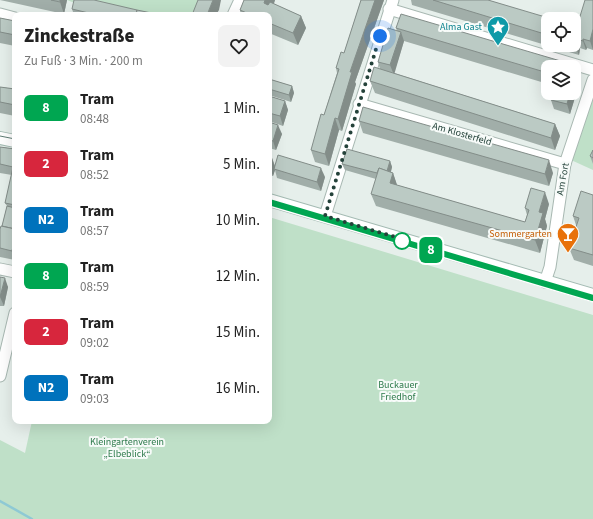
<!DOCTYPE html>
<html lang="de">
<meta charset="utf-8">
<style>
:root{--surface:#fff;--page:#f2f2f2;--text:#222;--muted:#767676}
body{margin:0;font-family:"Source Sans 3",sans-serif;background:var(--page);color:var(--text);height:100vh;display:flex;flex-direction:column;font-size:15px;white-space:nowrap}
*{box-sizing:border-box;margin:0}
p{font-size:13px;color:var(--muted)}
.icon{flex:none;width:22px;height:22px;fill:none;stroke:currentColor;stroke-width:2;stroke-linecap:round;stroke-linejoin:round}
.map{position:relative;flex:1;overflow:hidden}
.side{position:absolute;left:12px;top:12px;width:260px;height:412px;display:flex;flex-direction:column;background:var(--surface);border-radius:8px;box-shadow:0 4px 16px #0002}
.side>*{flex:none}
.badge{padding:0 8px;border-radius:6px;font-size:14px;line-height:26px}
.buttons{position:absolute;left:541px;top:12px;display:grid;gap:8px}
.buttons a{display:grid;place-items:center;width:40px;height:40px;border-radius:8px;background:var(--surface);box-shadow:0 4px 16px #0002;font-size:20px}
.you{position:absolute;width:20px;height:20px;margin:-10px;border:3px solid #fff;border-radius:50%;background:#1a73e8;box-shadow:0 0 0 6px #1a73e833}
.map>.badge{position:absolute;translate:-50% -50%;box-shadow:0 0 0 2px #fff}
.round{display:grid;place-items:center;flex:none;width:42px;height:42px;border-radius:8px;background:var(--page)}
.headline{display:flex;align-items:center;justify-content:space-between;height:68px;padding:0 12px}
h1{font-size:19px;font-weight:800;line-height:30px}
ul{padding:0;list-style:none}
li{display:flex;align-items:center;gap:12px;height:56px;padding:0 12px}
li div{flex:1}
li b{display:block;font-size:15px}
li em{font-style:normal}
li .badge{min-width:44px;font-weight:700;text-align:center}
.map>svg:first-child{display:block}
.green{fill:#bfe0c8}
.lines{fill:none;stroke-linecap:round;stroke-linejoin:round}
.stream{stroke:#8ec9d4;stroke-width:2.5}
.minor-casing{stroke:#a8b8b2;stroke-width:13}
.secondary-casing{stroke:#a4bbb3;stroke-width:14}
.minor{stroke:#fff;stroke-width:11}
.secondary{stroke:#fff;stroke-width:12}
.tram{stroke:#5f7d75;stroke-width:1}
.wall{fill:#a1aea9}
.shaded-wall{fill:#838d89}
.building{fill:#bbcac4;stroke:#838d89}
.line-casing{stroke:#fff;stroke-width:9}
.line{stroke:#00a651;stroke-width:6}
.walk{stroke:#24423a;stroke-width:4;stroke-dasharray:0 7.2}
.stop-dot{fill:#fff;stroke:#00a651;stroke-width:2}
.labels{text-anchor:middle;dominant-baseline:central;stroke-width:4;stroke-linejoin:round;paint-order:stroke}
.culture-label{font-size:10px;fill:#0d838f;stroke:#f7fbf9;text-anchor:end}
.street-label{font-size:10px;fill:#24423a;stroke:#f7fbf9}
.food-label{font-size:10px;fill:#c56008;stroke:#f7fbf9;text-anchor:end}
.park-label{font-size:10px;fill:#2d7a4b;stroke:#f7fbf9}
</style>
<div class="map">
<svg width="593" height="519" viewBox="0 0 593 519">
<rect width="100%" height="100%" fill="#e6efeb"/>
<g class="green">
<path d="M67,0H207L201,15C156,15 110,19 67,0Z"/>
<path d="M593,99V170L571,160Z"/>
<path d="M269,217L593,315V519H0V440L25,453L32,421H269Z"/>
</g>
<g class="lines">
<path class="stream" d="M0,501L32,519"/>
<g class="minor-casing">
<g id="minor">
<path d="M389,9L593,70"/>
<path d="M0,14L15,18"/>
<path d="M233,15L240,0"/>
<path d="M359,104L565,164"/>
<path d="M325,216L393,0"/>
<path d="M0,269L15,272"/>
<path d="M545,282L550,267L565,164L593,80"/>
<path d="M0,376L15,313"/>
</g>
</g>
<g class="secondary-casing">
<g id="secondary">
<path d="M0,138L15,141"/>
<path d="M269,200L593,295"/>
</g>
</g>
<use href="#minor" class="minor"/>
<use href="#secondary" class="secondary"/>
<g class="tram">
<path d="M0,136L15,139"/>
<path d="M269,202L593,298"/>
</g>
</g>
<g class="wall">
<path d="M0,0H67L64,14Z"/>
<path d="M244,0H275L274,4L301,16L306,28L298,45L269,33V15H241L240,10Z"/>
<path d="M361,0H384L355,82L356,84L342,131L339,130L329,166L315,162L311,150L324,115L337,73L336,68L344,53Z"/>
<path d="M411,0H488L548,19V45H574V25L576,29L593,0V50L587,48L586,50L580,48L579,55L412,5Z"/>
<path d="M72,9L137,10L161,15H74Z"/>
<path d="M0,18L15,21V46L0,43Z"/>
<path d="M396,28L548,67V84L404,41L394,73L555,124L560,136L555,150L375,93L370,81L380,69L378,62L397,31Z"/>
<path d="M576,75L579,84L570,114L554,109L551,100Z"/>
<path d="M269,79L292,86L294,93L291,102L269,95Z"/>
<path d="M0,87L15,89V116L0,113Z"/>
<path d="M269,96L285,101L288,110L283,126L269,121Z"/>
<path d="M359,121L553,173L549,186L363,133Z"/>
<path d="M269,122L282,134L276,150L269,148Z"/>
<path d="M0,147L15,149V260L0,257V229L2,226L7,206L5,203L12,175L0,173Z"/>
<path d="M593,150V164L590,156Z"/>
<path d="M269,155H271L275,166L325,177L321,191L277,178L275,170L273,176L269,175Z"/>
<path d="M390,161L392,167L391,172L393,173L397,185L525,222L527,215L525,208L549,204L545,219L547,226L540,253L376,206L371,194L376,179L345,170L342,164Z"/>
<path d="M593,195V266L574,260L569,248L576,225L573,216Z"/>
<path d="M0,277L8,287L4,306H0Z"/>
<path d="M15,355V370L13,364Z"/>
</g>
<g class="shaded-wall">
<path d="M60,0H67L64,14L60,2Z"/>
<path d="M213,0H221L219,10L216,15H207Z"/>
<path d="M265,0H275L269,15L264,3Z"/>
<path d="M375,0H384L355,82L356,84L342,131L338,119L350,72Z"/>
<path d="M301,16L306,28L298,45L293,33Z"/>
<path d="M575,26L579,38L577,39L580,49L579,55L574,43V29Z"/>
<path d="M593,29V50L590,41Z"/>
<path d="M401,32L404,41L394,75L390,65Z"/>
<path d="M583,39L587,48L586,50L583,41Z"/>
<path d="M564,62L565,67H562Z"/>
<path d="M576,75L579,84L570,114L567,104L570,93H574V80Z"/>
<path d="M292,86L294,93L291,102L289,95Z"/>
<path d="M285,101L288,110L283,126L280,116Z"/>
<path d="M335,118L339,130L329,166L325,154Z"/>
<path d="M555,124L560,136L555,150L551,138Z"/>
<path d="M278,125L282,134L276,150L273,141Z"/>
<path d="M271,155L275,167L274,169L275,170L273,176L269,166V162Z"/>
<path d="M549,160L553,173L549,186L545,174Z"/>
<path d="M390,161L392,167L388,182L386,176Z"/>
<path d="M321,168L325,177L321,191L317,182Z"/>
<path d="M393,173L397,185L394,195L390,183Z"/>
<path d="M545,192L549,204L545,219L547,226L540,253L535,240L539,212Z"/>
<path d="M15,236V260L12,251Z"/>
<path d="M5,278L8,287L4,306L0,297Z"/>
</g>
<g class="building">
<path d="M51,0H60V2Z"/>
<path d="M74,0H94L137,10L136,15H97L72,9Z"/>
<path d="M198,0H213L207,15H192Z"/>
<path d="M244,0H265L264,3L268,5L270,2L301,16L293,33L269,23V15H251L240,10Z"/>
<path d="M361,0H375L350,72H352L338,119L335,118L325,154L311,150L321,114L324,115L339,69L336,68L341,52L344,53Z"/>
<path d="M433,0H488L552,19H548V35Z"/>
<path d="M585,0H593V29L590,41L583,39V41L577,39L576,36H574Z"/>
<path d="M137,10L161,15H136Z"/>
<path d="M401,14L564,62L562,67H548V73L396,28Z"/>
<path d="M0,18L15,21V35L0,32Z"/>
<path d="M388,28L401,32L390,65L378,62Z"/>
<path d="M574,36H576L574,43Z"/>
<path d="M374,67L555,124L551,138L370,81Z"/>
<path d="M269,79L292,86L289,95L269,89Z"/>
<path d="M0,87L15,89V105L0,102Z"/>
<path d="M553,93H570L567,104L551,100Z"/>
<path d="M269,96L285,101L280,116L269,113Z"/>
<path d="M363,107L549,160L545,174L359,121Z"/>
<path d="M269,122L278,125L273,141L269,140Z"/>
<path d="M0,147L15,149V205L5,203L13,167L0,164Z"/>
<path d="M347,149L390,161L387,171L379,168L377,173L342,164Z"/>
<path d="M593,150V158L590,156Z"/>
<path d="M269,155H271L269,162Z"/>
<path d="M278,155L321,168L317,182L274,169Z"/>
<path d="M379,168L393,173L390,183L525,222L529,210L525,208L531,188L545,192L539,212L543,213L535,240L371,194Z"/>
<path d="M581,191L593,195V255L569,248L579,218L573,216Z"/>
<path d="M7,206L15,208V229L2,226Z"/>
<path d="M1,226L15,229V236L12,251L0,248V229Z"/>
<path d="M0,277L5,278L0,297Z"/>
<path d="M15,355V365L13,364Z"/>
</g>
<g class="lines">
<g class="line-casing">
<path id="line" d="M269,202L593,298"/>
</g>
<use href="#line" class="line"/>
<path class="walk" d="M380,36L325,216L402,239V241"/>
</g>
<defs>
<g id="sight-pin" transform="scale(1.15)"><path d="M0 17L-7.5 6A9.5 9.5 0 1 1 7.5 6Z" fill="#0f9aa8" stroke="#f7fbf9"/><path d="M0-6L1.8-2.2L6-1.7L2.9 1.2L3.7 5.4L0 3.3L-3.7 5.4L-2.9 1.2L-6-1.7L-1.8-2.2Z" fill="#fff"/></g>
<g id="bar-pin" transform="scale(1.15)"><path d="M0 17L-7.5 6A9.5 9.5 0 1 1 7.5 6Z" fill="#e8710a" stroke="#f7fbf9"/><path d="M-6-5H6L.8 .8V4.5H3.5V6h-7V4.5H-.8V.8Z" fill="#fff"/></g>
</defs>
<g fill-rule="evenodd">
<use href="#sight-pin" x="498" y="27"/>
<use href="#bar-pin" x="568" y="234"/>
</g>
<circle class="stop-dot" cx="402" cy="241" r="8"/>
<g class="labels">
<g class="culture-label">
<text x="482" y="27">Alma Gast</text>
</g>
<g class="street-label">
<text transform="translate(462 134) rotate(16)">Am Klosterfeld</text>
<text transform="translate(563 179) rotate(-80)">Am Fort</text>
</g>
<g class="food-label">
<text x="552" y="234">Sommergarten</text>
</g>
<g class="park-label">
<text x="398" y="385">Buckauer<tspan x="398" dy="12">Friedhof</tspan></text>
<text x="127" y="442">Kleingartenverein<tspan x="127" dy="12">„Elbeblick“</tspan></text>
</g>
</g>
</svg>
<div class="buttons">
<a><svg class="icon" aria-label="locate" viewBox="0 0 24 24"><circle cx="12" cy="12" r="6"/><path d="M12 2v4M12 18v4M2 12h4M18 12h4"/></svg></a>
<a><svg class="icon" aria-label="layers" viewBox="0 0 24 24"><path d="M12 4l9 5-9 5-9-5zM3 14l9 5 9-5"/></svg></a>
</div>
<div class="you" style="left:380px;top:36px"></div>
<b class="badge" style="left:431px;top:250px;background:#00a651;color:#fff">8</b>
<section class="side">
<div class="headline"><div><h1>Zinckestraße</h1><p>Zu Fuß · 3 Min. · 200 m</p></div><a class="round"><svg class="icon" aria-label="heart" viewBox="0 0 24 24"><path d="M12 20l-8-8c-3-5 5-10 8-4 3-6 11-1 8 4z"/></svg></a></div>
<ul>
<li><span class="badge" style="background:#00a651;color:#fff">8</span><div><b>Tram</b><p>08:48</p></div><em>1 Min.</em></li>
<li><span class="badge" style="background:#d7263d;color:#fff">2</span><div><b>Tram</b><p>08:52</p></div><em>5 Min.</em></li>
<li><span class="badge" style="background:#0072bc;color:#fff">N2</span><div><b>Tram</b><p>08:57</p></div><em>10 Min.</em></li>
<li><span class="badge" style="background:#00a651;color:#fff">8</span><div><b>Tram</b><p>08:59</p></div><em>12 Min.</em></li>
<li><span class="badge" style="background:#d7263d;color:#fff">2</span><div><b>Tram</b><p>09:02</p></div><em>15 Min.</em></li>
<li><span class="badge" style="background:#0072bc;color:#fff">N2</span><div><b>Tram</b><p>09:03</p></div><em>16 Min.</em></li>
</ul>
</section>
</div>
